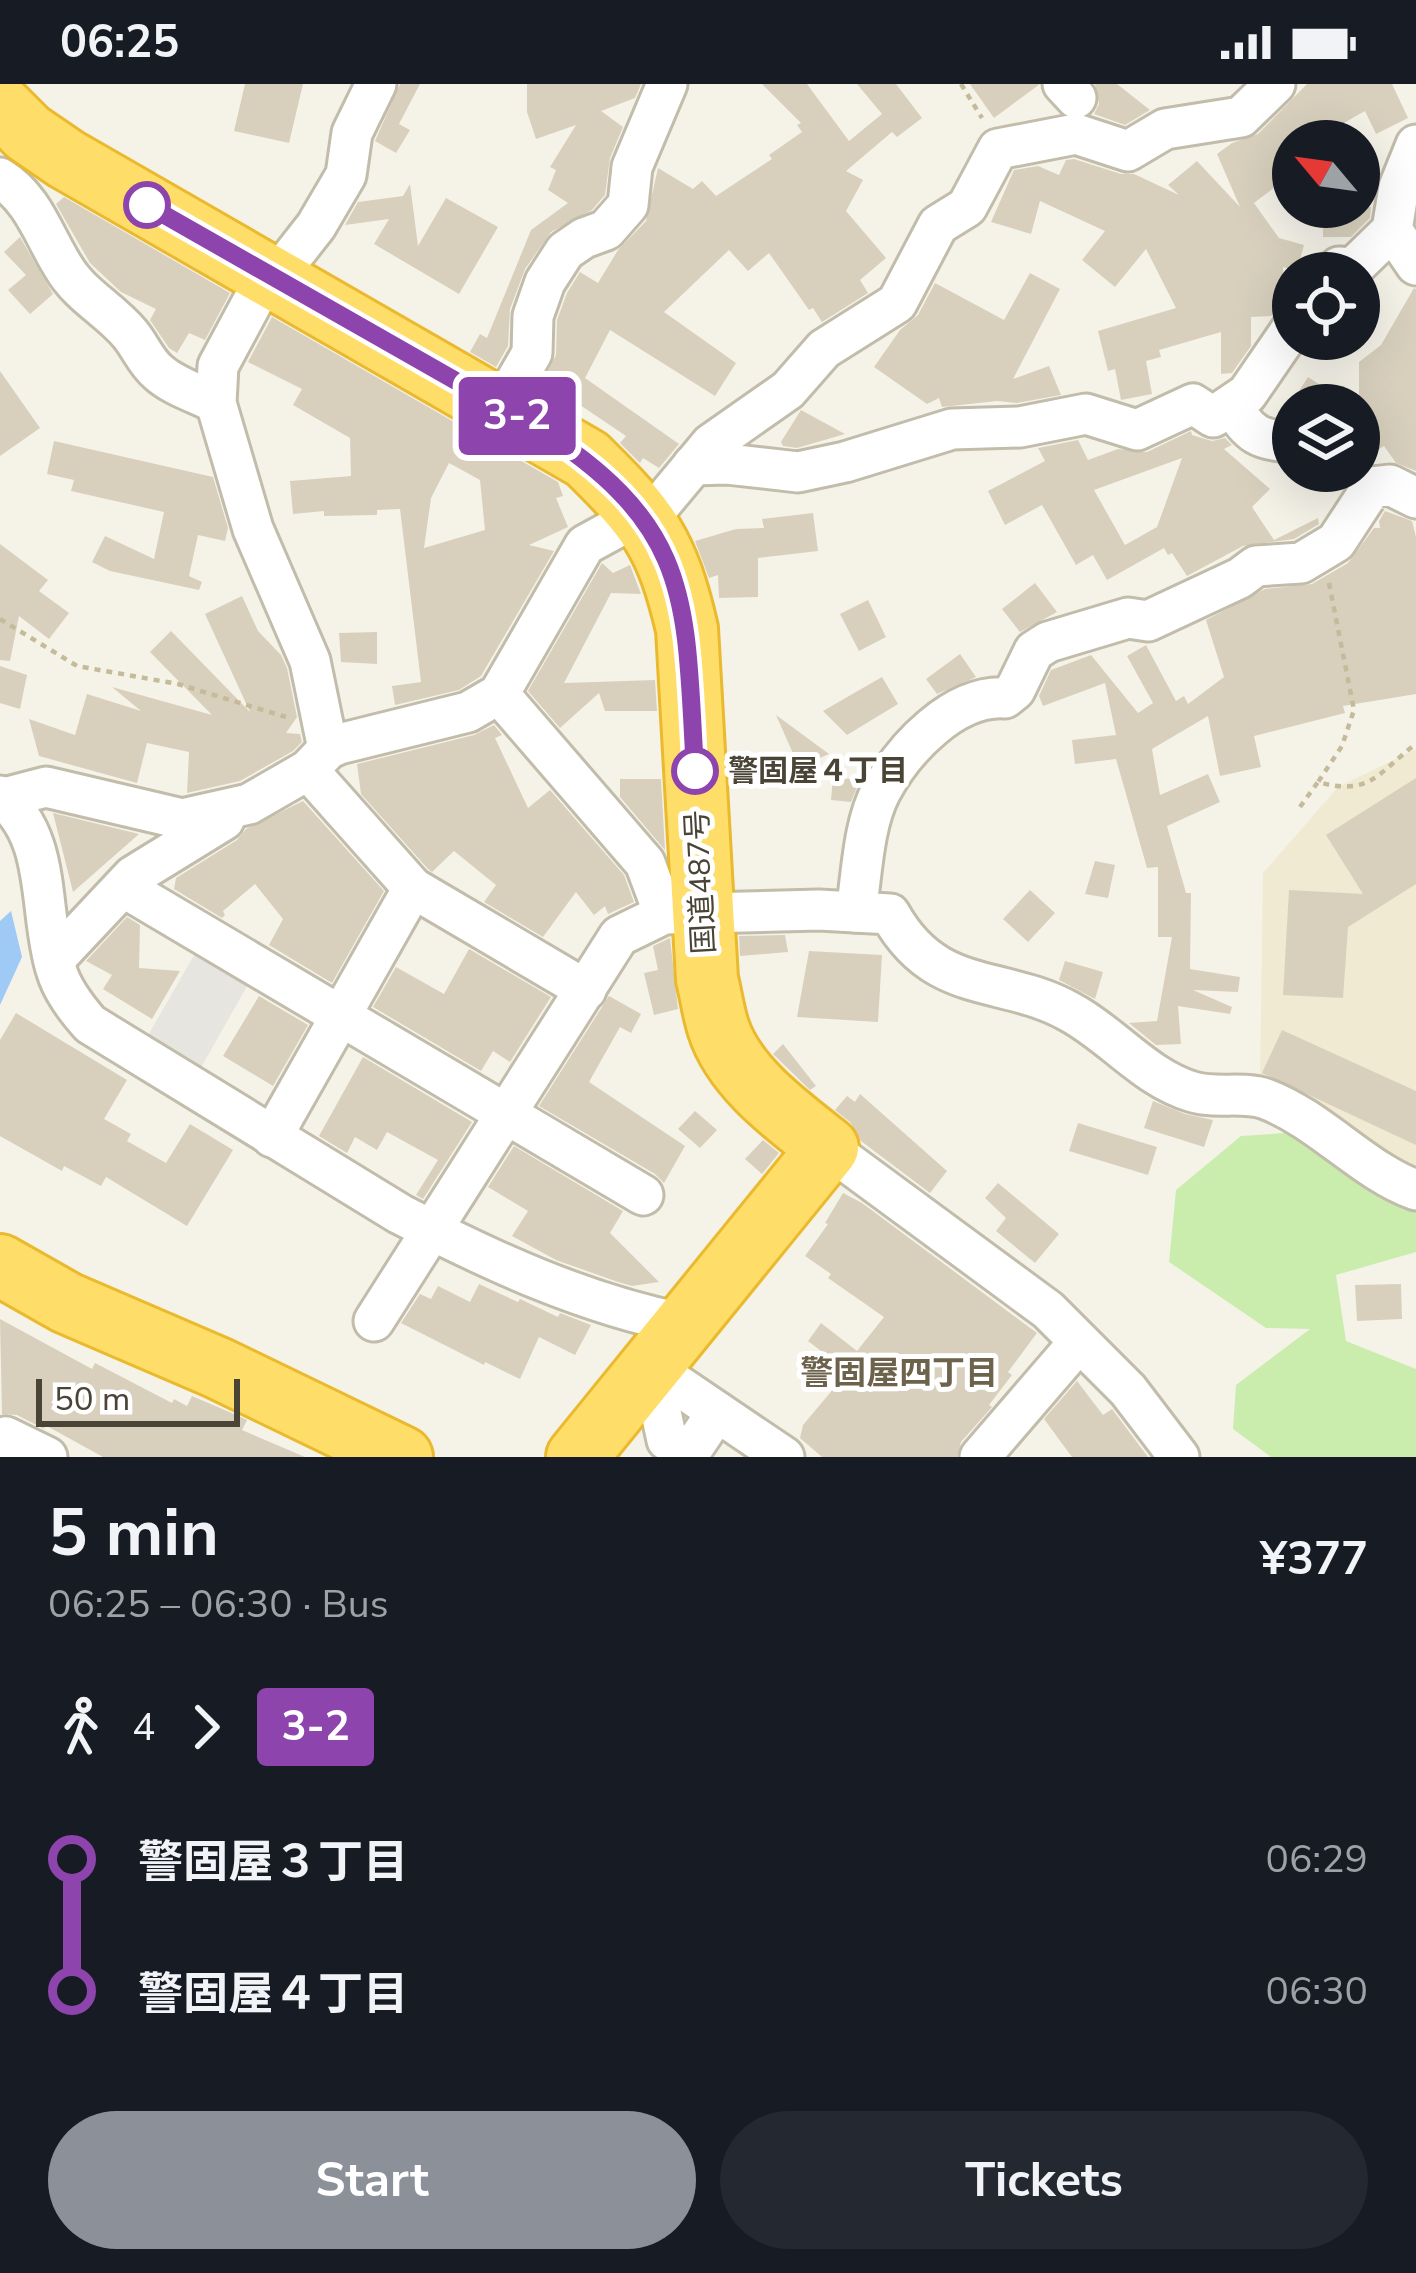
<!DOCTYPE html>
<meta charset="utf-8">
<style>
:root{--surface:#171b24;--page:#242831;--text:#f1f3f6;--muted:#9ea1a6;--accent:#8c9099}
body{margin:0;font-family:"Nunito Sans","Noto Sans JP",sans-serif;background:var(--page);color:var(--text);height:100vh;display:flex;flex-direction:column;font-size:45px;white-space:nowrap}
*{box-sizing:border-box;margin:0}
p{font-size:39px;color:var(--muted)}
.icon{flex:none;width:66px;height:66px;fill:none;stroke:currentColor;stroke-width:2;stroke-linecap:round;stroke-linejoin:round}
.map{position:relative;height:1373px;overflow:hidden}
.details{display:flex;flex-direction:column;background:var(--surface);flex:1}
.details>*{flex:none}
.badge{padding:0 24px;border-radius:9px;font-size:42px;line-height:78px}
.needle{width:78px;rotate:299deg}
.buttons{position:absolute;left:1272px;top:36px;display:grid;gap:24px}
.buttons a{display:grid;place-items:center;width:108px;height:108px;border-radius:50%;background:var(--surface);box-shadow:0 12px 48px #0002;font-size:60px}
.scale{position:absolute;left:36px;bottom:30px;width:204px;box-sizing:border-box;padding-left:12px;border:6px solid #4a4436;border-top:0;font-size:33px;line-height:42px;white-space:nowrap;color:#4a4436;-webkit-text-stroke:9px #fff;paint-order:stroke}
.map>.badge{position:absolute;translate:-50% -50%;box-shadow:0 0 0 6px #fff}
.legs{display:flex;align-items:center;gap:18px;height:132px;padding:0 48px;font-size:39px}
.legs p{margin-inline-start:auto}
.overview{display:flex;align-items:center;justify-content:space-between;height:204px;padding:0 48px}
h1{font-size:66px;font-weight:700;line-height:90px}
.action{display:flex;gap:24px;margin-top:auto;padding:24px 48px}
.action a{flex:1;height:138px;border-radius:72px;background:var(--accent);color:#fff;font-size:48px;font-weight:700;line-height:138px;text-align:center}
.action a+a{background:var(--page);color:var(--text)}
ul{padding:0 48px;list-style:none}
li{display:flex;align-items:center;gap:42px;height:132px;font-size:45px}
li i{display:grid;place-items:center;width:18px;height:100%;margin:0 15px;background:currentColor}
li i::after{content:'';width:30px;height:30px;margin:-15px;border:9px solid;border-radius:50%;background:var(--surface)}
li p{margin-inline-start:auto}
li:first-child i{background:linear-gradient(#0000 50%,currentColor 0)}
li:last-child i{background:linear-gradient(currentColor 50%,#0000 0)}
.status{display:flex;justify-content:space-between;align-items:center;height:84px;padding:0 60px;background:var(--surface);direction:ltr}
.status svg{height:33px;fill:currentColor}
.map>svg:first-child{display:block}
.education{fill:#efead1}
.green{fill:#caedae}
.parking{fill:#e6e5e0}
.water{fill:#a0caf6}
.building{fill:#d8d0bd;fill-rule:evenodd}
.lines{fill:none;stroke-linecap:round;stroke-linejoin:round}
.minor-casing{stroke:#c2bcaa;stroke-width:45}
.highway-casing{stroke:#eab92d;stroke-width:66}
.path{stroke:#c5ba9a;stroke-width:4.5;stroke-dasharray:6 6;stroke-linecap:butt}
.minor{stroke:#fff;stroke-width:39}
.highway{stroke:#ffdd69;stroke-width:60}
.line-1-casing{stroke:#fff;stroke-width:27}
.line-1{stroke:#8e44ad;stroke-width:18}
.stop-1-dot{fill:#fff;stroke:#8e44ad;stroke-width:6}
.labels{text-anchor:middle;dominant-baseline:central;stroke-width:10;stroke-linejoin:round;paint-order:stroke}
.stop-label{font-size:30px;font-weight:bold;fill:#4a4436;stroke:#fff;text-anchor:start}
.street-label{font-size:30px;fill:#4a4436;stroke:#fff}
.neighbourhood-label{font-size:33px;font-weight:bold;fill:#6d634c;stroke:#fff}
</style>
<div class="status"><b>06:25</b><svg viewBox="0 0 49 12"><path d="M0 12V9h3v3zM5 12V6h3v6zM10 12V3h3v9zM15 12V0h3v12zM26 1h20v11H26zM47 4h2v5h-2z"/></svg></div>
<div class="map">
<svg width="1416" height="1373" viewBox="0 0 1416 1373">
<rect width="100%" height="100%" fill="#f5f3e8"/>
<path class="education" d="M1416,665V1091L1260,996L1263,789L1338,703Z"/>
<path class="green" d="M1285,1049L1416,1119V1168L1336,1191L1346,1257L1416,1285V1373H1271L1233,1345L1236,1301L1310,1245L1266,1244L1169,1178L1176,1106L1241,1052Z"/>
<path class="parking" d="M201,859L255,888L199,987L146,955Z"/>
<path class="water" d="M11,827L22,873L0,921V837Z"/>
<g class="building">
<path d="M245,0H303L289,59L234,47Z"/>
<path d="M400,0H420L399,40L410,46L396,69L375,57Z"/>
<path d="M527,0H641L635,14L601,27L623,43L610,74L605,111L592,126L551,148L525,185L510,225L508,262L496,283L470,268L480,250L487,254L531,146L568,119L548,106L556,86L550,83L576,41L536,55L527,28Z"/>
<path d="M762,0H807L849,57L882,30L857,0H896L922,34L897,53L892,48L846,87L863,96L846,127L886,174L860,196L868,209L822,238L813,224L809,226L769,169L748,187L729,166L664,228L736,279L715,312L610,246L585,294L679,360L659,384L643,374L640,379L620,359L626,352L580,321L575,329L538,307L556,271L557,236L567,209L580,188L598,199L618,166L646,137L658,84L693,105L702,97L716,112L772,75L769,71L802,48L797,41L801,39Z"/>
<path d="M970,0H1040L994,34Z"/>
<path d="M1095,0H1117L1150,26L1125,41L1094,30L1099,20Z"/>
<path d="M1307,0H1392L1408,34L1376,50L1365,27L1312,57H1293V89L1254,119L1279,154L1304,161L1297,187L1283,183L1284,221L1271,232L1251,233V262L1232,289L1221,290V248L1159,266L1161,273L1146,277L1152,310L1121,316L1115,285L1108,287L1098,247L1176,224L1146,165L1115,203L1082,176L1105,147L1040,117L1031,150L991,138L1014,86L1038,82L1059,91L1066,76L1074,75L1121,90H1134L1179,111L1168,101L1197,77L1240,123L1217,70L1232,59L1258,50Z"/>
<path d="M410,100L418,162L446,114L498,143L459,210L374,160L389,135L345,141L358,118L403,112Z"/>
<path d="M64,113L230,209L205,256L189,249L177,269L169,264L150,236L156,225L121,208L90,179L56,120Z"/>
<path d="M1323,123H1371L1370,134L1351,153H1323Z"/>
<path d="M20,153L53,210L30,230L8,206L26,191L4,168Z"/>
<path d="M1030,189L1060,205L1013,295L1049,282L1061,311L1017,319L997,317L942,323L939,314L927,320L874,283L900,246L918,231L935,199L1004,236Z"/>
<path d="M1414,204L1416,205V387L1396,379L1384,362L1359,378V278L1381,261Z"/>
<path d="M272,233L558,398L563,412L556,414L568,443L529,461L554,467L481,592L459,606L395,621L392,602L421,598L400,425L377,426V431L324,432V427L293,430L290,397L351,392L350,354L293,321L302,305L248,278ZM449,379L480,396L485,446L424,464L431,414Z"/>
<path d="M0,287L40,344L0,372Z"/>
<path d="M1308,293L1351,321H1290Z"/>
<path d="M801,326L845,350L797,364L783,362L781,358Z"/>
<path d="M1191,347L1192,351L1212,357L1225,354L1232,361L1224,365L1270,405L1252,423L1274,456L1318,434L1319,440L1294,455L1243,462L1187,492L1172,469L1168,471L1164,464L1107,496L1093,471L1076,481L1042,421L1005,441L988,407L1045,377L1038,364L1078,356L1088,376L1118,365L1147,368ZM1182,374L1157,443L1125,461L1094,406Z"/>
<path d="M54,357L213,393L228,444L225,457L198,451L189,492L202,498L199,506L110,487L92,478L105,452L154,475L164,428L71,407L74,396L47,390Z"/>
<path d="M1385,427L1412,437L1416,453V610L1343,622L1345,629L1254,652L1261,683L1220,692L1208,632L1152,665L1160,711L1208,690L1220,718L1167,742L1186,809H1191L1190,885L1240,893L1238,908L1193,906L1232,923L1230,930L1178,922L1181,960L1156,961L1129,939L1157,937L1172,853H1158V783L1147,784L1116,675L1075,680L1072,656L1116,651L1105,599L1043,622L1039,612L1051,586L1091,571L1138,629L1153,619L1127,572L1146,561L1176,617L1184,612L1188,620L1224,593L1206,536L1265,505L1312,500L1348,479L1374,444H1380L1379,437Z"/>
<path d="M813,429L818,467L758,474V513L719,514L718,491L709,494L695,457L736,445L764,444L762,435Z"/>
<path d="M0,460L48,496L39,507L69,529L49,555L19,532L10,577L0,576Z"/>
<path d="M602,479L613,489L630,481L641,510L611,509L564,599L655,596L657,627H605L599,609L560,644L528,607Z"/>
<path d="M1035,499L1057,528L1020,548L1002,525Z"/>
<path d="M242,512L258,547L281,571L287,584L297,633L286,649L300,650L302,658L293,667L240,697L187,709L189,668L147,659L137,699L39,672L29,635L75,651L87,610L141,627L112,603L212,631L150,568L171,547L250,628L205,530Z"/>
<path d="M868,516L886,553L859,567L840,530Z"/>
<path d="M377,548V580L341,578L339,549Z"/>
<path d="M960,570L976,593L937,610L926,595Z"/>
<path d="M0,582L27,591L20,625L0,619Z"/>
<path d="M882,593L898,620L847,651L823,627Z"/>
<path d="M776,631L829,670L799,683Z"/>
<path d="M494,641L502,651L495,654L528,724L550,706L624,791L634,818L608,830L605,822L594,831L576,808L543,853L484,818L496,801L454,767L432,788L428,785L361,710L357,680L474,651Z"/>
<path d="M833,693L860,696L851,718L831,716Z"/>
<path d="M1416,694V800L1348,843L1343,914L1283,911L1289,806L1363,810L1326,751Z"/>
<path d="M620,695H661L665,766L620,713Z"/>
<path d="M303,717L384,807L332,899L269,861L283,835L255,800L223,827L225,831L222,834L174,805L176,794L237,756L246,745Z"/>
<path d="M53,729L139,750L73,808Z"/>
<path d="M1095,777L1115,781L1108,814L1085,810Z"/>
<path d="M1030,806L1055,829L1028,858L1003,835Z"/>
<path d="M127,833L140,841L139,884L180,887L152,935L103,905L112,891L86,877Z"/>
<path d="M785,851L788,868L740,872L739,852Z"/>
<path d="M670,854L678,925L654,931L644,889L658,886L653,862Z"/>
<path d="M469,865L551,913L510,978L493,967L481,987L373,923L396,883L444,910Z"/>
<path d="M809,867L882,871L878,938L797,933Z"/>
<path d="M1065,877L1103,888L1095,915L1059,896Z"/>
<path d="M259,912L308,941L273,1002L223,972Z"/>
<path d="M609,912L641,930L631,949L620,943L589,998L685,1062L664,1099L655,1090L539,1022Z"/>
<path d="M16,929L127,996L104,1035L131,1050L127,1057L166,1079L190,1040L233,1066L187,1142L106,1093L101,1102L64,1082L62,1087L0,1052V956Z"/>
<path d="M1282,946L1416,1007V1061L1262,989Z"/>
<path d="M783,960L816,1002L810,1006L773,970Z"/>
<path d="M363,973L472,1038L423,1115L416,1111L438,1076L387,1048L377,1066L355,1053L347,1069L319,1052Z"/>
<path d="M860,1010L947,1087L930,1109L861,1057L850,1038L835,1026L847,1012L855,1018Z"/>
<path d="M1153,1017L1185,1030L1213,1036L1204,1063L1144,1044Z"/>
<path d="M695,1027L717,1046L700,1064L678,1045Z"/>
<path d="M1078,1039L1157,1063L1148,1091L1069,1067Z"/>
<path d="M763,1056L779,1069L762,1090L745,1075Z"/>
<path d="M514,1062L623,1127L610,1149L659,1198L632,1202L618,1198L556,1176L512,1152L528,1127L488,1103Z"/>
<path d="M998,1099L1059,1150L1035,1179L996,1147L1006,1134L985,1114Z"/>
<path d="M843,1109L862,1119L1037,1249L1008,1288L1012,1291L989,1321L992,1323L961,1358L957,1373H822L800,1354L803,1341L840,1297L835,1293L843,1284L808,1257L821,1239L857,1267L884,1233L828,1194L831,1190L805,1172L828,1140L825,1139Z"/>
<path d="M479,1200L518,1218L520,1215L558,1233L560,1229L591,1241L575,1271L539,1253L520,1295L485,1278L484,1281L401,1239L420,1210L431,1215L438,1202L470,1218Z"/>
<path d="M1401,1200L1402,1235L1357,1237L1355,1201Z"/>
<path d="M0,1235L92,1285L95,1279L172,1319L174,1315L187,1322L192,1312L227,1327L247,1336L242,1346L305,1373H103L45,1341L44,1345L17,1331L2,1330Z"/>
<path d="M1077,1297L1103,1331L1112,1325L1148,1373H1072L1044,1335Z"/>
</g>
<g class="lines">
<g class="minor-casing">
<g id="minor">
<path d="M1063,0L1076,14"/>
<path d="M1416,61L1399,103L1392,146L1416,181"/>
<path d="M0,94C34,115 44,153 64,184C80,211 110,226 130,250C140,262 146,278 158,288C173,302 197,309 216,319"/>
<path d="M268,189L218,282L216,319L253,445L310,577L328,665"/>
<path d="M1333,189L1339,183L1353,184L1392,146"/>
<path d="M276,193L316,142L346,91L352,49L376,0"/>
<path d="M1232,321C1248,350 1260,357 1293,358"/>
<path d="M501,323L532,269L533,232L545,198L565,167L584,154L606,146L628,121L632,83L667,0"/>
<path d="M693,381L727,380L798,388L845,378L952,345L1020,343L1086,330L1137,346L1193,320L1213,333L1247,310L1293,243"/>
<path d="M646,438L711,360L788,306L824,265L897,219L938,141L967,123L998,65L1076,50L1128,67L1165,45L1241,33L1275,0"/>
<path d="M499,610L645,779L664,830"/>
<path d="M308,686L413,804L586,906"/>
<path d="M0,712C53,753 38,827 56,885C62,906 76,924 90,940L400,1130C491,1177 584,1220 685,1240"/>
<path d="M4,714L46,703L182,735L249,720L308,686L328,665L339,660L468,628L499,610L585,461L640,431"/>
<path d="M123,803L643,1111"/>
<path d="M856,828C862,790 863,741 881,707C904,664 954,611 1005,614L1015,606L1034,567L1048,558L1128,534L1148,537L1240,494L1256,482L1301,479L1336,458L1372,403L1390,401L1416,414"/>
<path d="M54,876L133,792L224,736"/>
<path d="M272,1053L413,804"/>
<path d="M828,1064L1048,1226L1128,1306L1179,1373"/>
<path d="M374,1237L619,852L664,830L819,826L890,830C936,913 1002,890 1070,928C1113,951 1145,994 1193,1008C1216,1015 1244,1007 1266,1015C1321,1036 1363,1087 1416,1106"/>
<path d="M651,1283L784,1373"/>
<path d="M651,1283L667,1356L688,1371L717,1328"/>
<path d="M0,1357L6,1353L47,1373"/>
<path d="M980,1373L1079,1258"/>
</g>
</g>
<g class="highway-casing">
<g id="highway">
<path d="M0,21L28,49L66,75L587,375C649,436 667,459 687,545L707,895C711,911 713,927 718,943C734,994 788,1032 828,1064L577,1373"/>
<path d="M0,1181L67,1219L218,1284L402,1373"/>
</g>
</g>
<g class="path">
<path d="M961,0L982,34"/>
<path d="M1329,499L1354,626L1342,662L1318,698C1371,713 1378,688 1416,660"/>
<path d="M0,535L77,582L178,600L286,633"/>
<path d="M1300,723L1318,698"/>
</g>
<use href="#minor" class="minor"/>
<use href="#highway" class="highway"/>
</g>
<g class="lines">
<g class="line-1-casing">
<path id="line-1" d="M147,121L535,342C694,443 685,515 695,687"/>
</g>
<use href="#line-1" class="line-1"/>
</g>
<g class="stop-1-dot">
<circle cx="147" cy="121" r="21"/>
<circle cx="695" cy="687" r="21"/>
</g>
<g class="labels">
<g class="stop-label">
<text x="728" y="687">警固屋４丁目</text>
</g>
<g class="street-label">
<text transform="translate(701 798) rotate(-93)">国道487号</text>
</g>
<g class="neighbourhood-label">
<text x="899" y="1289">警固屋四丁目</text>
</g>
</g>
</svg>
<div class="buttons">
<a><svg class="needle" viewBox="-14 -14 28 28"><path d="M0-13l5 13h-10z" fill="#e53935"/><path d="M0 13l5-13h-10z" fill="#9ea1a6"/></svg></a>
<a><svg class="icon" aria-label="locate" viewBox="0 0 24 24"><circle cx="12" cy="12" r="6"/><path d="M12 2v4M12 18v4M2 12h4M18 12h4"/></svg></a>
<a><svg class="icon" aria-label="layers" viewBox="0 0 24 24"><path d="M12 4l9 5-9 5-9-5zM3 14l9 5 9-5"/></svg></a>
</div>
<div class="scale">50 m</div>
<b class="badge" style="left:517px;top:332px;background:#8e44ad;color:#fff">3-2</b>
</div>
<section class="details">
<div class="overview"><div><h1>5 min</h1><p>06:25 – 06:30 · Bus</p></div><b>¥377</b></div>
<div class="legs"><svg class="icon" aria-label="walk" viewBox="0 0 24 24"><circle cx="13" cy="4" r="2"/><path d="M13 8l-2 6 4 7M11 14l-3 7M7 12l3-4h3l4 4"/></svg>4<svg class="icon" aria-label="forward" viewBox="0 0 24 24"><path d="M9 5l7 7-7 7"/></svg><b class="badge" style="background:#8e44ad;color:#fff">3-2</b></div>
<ul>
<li><i style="color:#8e44ad"></i><b>警固屋３丁目</b><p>06:29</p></li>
<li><i style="color:#8e44ad"></i><b>警固屋４丁目</b><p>06:30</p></li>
</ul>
<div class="action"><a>Start</a><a>Tickets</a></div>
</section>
